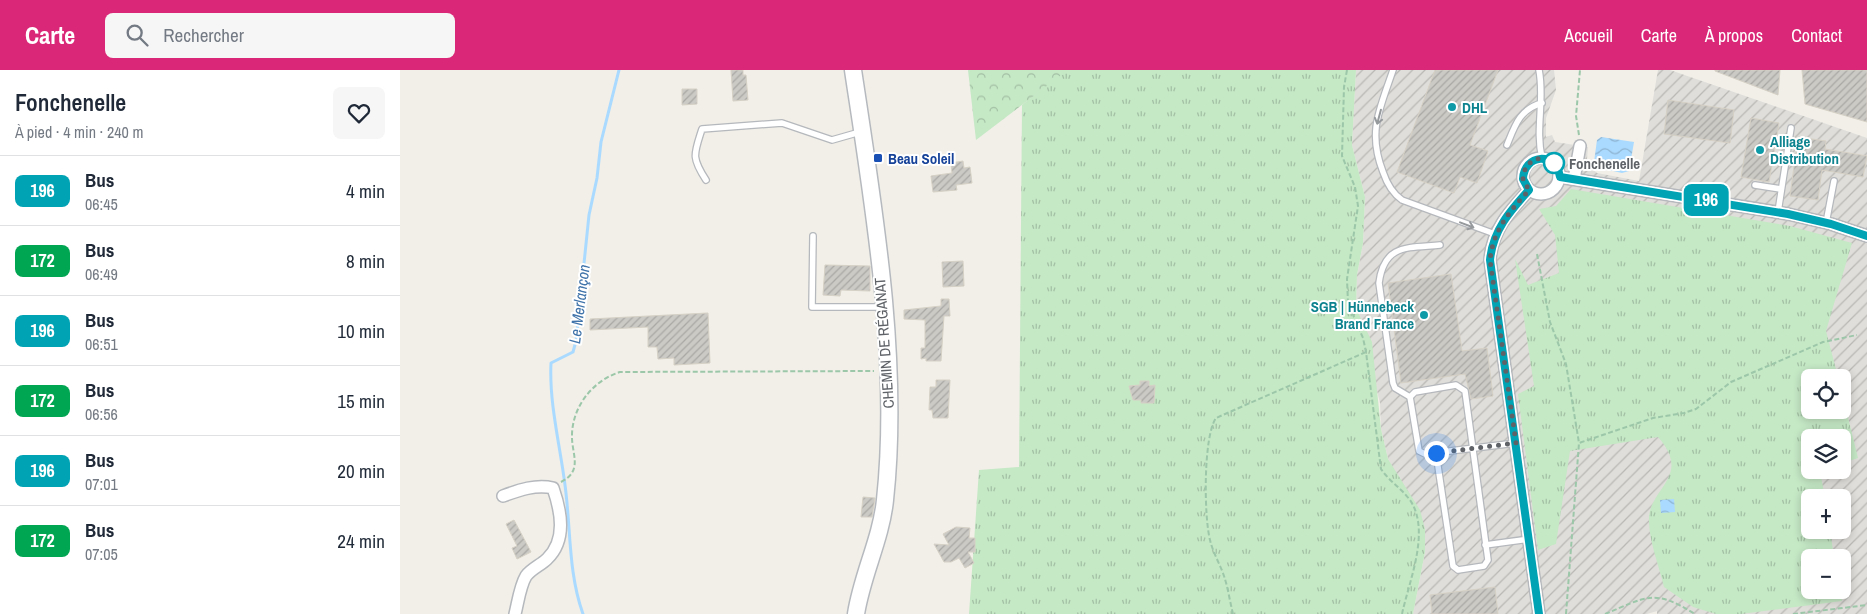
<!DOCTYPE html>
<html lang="fr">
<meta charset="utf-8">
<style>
:root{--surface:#fff;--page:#f6f6f7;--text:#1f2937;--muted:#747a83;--line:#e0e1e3;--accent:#db2777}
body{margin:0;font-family:"Archivo Narrow",sans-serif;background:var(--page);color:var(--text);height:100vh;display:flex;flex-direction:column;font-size:19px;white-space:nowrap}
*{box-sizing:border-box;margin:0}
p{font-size:16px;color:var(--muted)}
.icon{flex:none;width:28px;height:28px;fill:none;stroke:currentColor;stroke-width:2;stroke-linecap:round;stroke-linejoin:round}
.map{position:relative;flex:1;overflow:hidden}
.details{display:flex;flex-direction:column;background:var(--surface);width:400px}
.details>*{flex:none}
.badge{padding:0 10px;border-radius:8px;font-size:18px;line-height:32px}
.buttons{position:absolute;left:1401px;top:299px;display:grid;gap:10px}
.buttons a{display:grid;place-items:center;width:50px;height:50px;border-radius:8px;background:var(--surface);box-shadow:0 2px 8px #0003;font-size:25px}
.you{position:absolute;width:25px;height:25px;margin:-12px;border:4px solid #fff;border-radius:50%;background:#1a73e8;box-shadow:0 0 0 8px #1a73e833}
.map>.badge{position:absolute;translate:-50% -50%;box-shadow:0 0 0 2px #fff}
.round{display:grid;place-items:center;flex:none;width:52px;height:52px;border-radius:8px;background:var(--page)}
.summary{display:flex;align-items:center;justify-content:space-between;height:85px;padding:0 15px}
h1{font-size:24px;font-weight:600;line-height:38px}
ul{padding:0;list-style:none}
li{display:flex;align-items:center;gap:15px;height:70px;padding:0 15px;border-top:1px solid var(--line)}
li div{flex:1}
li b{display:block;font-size:19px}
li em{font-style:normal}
li .badge{min-width:55px;font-weight:700;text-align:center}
header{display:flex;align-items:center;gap:30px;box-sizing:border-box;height:70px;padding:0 25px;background:var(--accent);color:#fff}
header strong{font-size:24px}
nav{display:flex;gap:28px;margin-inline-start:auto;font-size:18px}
.search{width:350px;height:45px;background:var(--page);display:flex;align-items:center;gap:12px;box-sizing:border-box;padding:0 18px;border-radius:8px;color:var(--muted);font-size:19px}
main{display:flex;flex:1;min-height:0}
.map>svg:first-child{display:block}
.industrial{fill:url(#industrial-furrows);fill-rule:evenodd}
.grass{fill:url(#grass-tufts)}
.forest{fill:url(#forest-crowns)}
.water{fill:url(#water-waves)}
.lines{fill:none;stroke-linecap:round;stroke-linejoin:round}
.stream{stroke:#aadaff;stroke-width:3}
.building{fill:url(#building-hatch);stroke:#d6d1c6}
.lane-casing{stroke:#b5b8bc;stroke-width:8}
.street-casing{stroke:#b5b8bc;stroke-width:14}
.secondary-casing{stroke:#b6babf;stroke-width:19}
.path{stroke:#9cc7a9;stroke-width:2;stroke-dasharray:5 2.5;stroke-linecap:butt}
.lane{stroke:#fff;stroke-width:5.5}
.street{stroke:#fff;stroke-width:11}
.secondary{stroke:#fff;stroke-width:16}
.oneway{stroke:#979a9d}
.line-casing{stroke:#fff;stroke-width:11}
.line{stroke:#00a3b4;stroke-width:8}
.walk{stroke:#5f6368;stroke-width:5;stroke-dasharray:0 9}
.culture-dot{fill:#0f9aa8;stroke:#fff;stroke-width:2}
.transit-dot{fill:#1a4fb4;stroke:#fff;stroke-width:2}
.stop-dot{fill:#fff;stroke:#00a3b4;stroke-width:2.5}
.labels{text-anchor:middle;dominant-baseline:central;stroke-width:4;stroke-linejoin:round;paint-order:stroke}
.culture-label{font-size:15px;font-weight:bold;fill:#0d838f;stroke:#fff;text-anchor:start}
.transit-label{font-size:15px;font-weight:bold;fill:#164399;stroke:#fff;text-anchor:start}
.stop-label{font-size:15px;font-weight:bold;fill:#5f6368;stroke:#fff;text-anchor:start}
.street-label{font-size:15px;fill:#5f6368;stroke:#fff}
.water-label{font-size:16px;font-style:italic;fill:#4174aa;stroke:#fff}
</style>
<header>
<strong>Carte</strong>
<div class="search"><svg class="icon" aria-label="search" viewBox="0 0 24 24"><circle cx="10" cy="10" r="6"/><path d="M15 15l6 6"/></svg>Rechercher</div>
<nav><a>Accueil</a><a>Carte</a><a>À propos</a><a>Contact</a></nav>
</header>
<main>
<section class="details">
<div class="summary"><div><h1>Fonchenelle</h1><p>À pied · 4 min · 240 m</p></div><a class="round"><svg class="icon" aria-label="heart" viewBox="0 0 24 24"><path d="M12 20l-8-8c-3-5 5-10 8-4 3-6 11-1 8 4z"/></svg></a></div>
<ul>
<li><span class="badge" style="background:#00a3b4;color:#fff">196</span><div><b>Bus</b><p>06:45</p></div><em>4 min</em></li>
<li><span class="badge" style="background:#00a651;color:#fff">172</span><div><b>Bus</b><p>06:49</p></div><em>8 min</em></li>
<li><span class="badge" style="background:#00a3b4;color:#fff">196</span><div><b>Bus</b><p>06:51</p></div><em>10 min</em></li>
<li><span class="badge" style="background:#00a651;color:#fff">172</span><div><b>Bus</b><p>06:56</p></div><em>15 min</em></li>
<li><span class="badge" style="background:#00a3b4;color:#fff">196</span><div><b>Bus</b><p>07:01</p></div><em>20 min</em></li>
<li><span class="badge" style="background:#00a651;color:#fff">172</span><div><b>Bus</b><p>07:05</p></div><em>24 min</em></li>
</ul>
</section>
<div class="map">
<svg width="1467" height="544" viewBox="0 0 1467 544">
<defs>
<pattern id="industrial-furrows" width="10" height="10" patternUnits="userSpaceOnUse" patternTransform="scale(1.25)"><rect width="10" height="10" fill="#e0deda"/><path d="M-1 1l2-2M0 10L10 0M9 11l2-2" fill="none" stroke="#b9b8b5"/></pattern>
<pattern id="grass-tufts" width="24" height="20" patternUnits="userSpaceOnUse" patternTransform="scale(1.25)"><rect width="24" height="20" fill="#c5e8c5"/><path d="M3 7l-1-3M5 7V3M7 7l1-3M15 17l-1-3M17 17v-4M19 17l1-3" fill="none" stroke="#a3c0a4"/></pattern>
<pattern id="forest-crowns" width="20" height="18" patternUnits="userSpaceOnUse" patternTransform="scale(1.25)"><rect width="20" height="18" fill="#c5e8c5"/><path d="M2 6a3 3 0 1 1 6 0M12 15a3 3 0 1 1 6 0" fill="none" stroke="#a3c0a4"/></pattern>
<pattern id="water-waves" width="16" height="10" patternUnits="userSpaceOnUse" patternTransform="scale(1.25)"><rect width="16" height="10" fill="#aadaff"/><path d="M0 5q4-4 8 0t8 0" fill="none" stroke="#8eb4d2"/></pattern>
<pattern id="building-hatch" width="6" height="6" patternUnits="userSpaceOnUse" patternTransform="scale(1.25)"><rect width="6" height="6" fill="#cccac5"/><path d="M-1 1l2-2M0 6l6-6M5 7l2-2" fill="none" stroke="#a9a8a4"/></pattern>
</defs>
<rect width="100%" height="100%" fill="#f1efe8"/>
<path class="industrial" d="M956,0H1154L1156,20L1146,48V67L1152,65L1155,72L1188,77L1187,89L1191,98L1197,103L1239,111L1258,0H1270L1467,68V544H1257V541L1247,544H1013L1025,482L1000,411L988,389L981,359L980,333L956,238L957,205L963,173L965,127L952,75ZM1410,308H1442V340H1410ZM1410,368H1442V400H1410ZM1410,428H1442V460H1410ZM1410,488H1442V520H1410Z"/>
<g class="grass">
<path d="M665,0H956L952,75L965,127L963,173L957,205L956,238L972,272L981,359L988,389L1020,440L1025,459V482L1013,544H569L579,400L619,397L622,35Z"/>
<path d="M1171,119L1390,156L1452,173L1426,261L1438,307L1410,308V340H1442L1443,327L1458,388L1443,393L1442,368H1410V400H1426L1420,402L1425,427L1410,428V460H1430L1434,487L1410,488V520H1440L1442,531L1341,544H1316L1293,537L1264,517C1259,496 1250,474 1249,453C1246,418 1294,408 1258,367L1170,381L1156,474L1138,480L1118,324L1134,316L1115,189L1128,215L1159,203L1155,165L1139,139L1156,136Z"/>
</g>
<path class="forest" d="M568,0H665V2L576,70Z"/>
<g class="water">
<path d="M1201,67L1234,72L1229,101L1222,103L1196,97L1194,92L1197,70Z"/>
<path d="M1274,429L1275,442L1261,443L1260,430Z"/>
</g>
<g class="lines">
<path class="stream" d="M183,544C168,502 171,459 165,415C160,375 149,333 151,293L173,282L176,271L189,145L197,108L201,72L219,0"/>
</g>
<g class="building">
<path d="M331,0H343V5H346L348,30L333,31Z"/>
<path d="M1035,0H1098L1070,75L1088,81L1077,113L1060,107L1054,123L997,102Z"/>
<path d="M1380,0L1378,25L1315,1V0Z"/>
<path d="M1402,0H1467V52L1405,34Z"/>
<path d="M282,19H297V34L282,35Z"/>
<path d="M1268,30L1334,40L1330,73L1264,64Z"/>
<path d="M1351,48L1379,53L1369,112L1341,107Z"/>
<path d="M1398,67L1426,71L1425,79L1467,86L1463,107L1422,100L1418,130L1390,126Z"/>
<path d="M563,91L564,98L570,97L572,113L556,115L557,120L533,122L531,106L552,103L551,93Z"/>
<path d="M563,191L564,216L543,217L542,192Z"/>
<path d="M425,195L470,196V221L441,220L440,226L423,225Z"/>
<path d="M1051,204L1062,281L1087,278L1093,326L1071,329L1065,304L1001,313L988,213Z"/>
<path d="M541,229H549L550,246H544L541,291H526V288L521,289V278H525V250L504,249V240L541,236Z"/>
<path d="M308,243L310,293L274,295V288L258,289L257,277H248V257L190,260V249Z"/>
<path d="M536,310H550L548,348H533L532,340H529L530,317H536Z"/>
<path d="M740,311H749V316L755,315L754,333H741V330H733L729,316L740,315Z"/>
<path d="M463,427L475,428L472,447H461Z"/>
<path d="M114,450L131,482L117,489L112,478L117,476L106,454Z"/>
<path d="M556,457L570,458L569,468H575V482H568L574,493L565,498L559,488L551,492H544L534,474L549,475L543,464Z"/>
<path d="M1095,517L1098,544H1032L1030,525Z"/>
</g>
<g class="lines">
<g class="lane-casing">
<g id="lane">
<path d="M993,0C980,39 967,61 983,102C987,114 992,123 1002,130L1095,164"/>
<path d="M1139,0C1145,30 1135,59 1142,88"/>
<path d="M1107,75C1115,55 1120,39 1142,33"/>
<path d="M306,110C291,87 294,84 302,59L382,53L432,70L460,62"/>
<path d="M1355,115L1381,119"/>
<path d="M1378,142L1391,58"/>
<path d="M1426,153L1434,111"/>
<path d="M413,166L412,237H483"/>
<path d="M1040,175C1007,178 984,174 979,213L993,313L995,318L1010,327L1019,381L1025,384L1116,373"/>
<path d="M1010,327L1015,322L1056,315L1065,321L1088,490L1084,496L1058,500L1053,496L1036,383"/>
<path d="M1085,475L1129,469"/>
</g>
</g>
<g class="street-casing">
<g id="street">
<circle cx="1141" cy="106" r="18"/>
<path d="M1159,107L1388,144L1431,154L1467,166"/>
<path d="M1174,109L1180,76"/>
<path d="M1129,120C1110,141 1092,160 1090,190L1139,544"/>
<path d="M103,426C119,420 136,414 153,418C161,441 167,470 147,489C141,495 131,499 126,506C120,516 118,532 115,544"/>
</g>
</g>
<g class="secondary-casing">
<path id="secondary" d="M453,0C474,139 500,291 485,430C481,469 462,505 456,544"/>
</g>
<g class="path">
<path d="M947,0L944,17L942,86L955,117L958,136L947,209L948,233L963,268L966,282L981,399C989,411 1001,418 1010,430C1031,461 1009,511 1002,544"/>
<path d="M1179,65L1176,46L1180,0"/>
<path d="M1137,184L1150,252L1166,294L1179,373L1253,348L1284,343L1296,339L1331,312L1423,272L1457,265"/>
<path d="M161,412C184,400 171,384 172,364C173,335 194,310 220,302L474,301"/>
<path d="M833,544C830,532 828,518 824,506C820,494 813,483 810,470C804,447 803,367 816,348L966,282"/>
<path d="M1166,544L1179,373"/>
<path d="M1205,544C1247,527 1253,518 1295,544"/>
<path d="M1393,544L1467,535"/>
</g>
<use href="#lane" class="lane"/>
<use href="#street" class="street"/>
<use href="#secondary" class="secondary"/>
</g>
<defs><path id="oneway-shaft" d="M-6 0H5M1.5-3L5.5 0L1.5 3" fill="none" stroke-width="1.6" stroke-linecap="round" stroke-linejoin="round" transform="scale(1.25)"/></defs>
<g class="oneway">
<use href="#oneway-shaft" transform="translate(979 47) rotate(105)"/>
<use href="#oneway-shaft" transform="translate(1067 155) rotate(21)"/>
</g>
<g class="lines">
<g class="line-casing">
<path id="line" d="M1139,544L1090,190C1093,160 1110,141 1129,120L1123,109C1124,84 1156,81 1160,107L1388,144L1431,154L1467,166"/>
</g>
<use href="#line" class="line"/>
<path class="walk" d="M1036,383L1116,373L1090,190C1093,160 1110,141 1129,120L1123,109C1124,96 1130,90 1142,88L1154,93"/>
</g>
<g class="culture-dot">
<circle cx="1052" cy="37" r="5"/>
<circle cx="1360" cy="80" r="5"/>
<circle cx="1024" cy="245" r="5"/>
</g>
<rect class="transit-dot" x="473" y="83" width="10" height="10" rx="2.5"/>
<circle class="stop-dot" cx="1154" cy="93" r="10"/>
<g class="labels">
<g class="culture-label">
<text x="1062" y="37">DHL</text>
<text x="1370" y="71">Alliage<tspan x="1370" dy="17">Distribution</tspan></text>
<text x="1014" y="236" text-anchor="end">SGB | Hünnebeck<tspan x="1014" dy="17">Brand France</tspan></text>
</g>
<g class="transit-label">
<text x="488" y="88">Beau Soleil</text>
</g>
<g class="stop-label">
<text x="1169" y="93">Fonchenelle</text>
</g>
<g class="street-label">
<text transform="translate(484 273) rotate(-94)">CHEMIN DE RÉGANAT</text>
</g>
<g class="water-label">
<text transform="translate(179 234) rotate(-83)">Le Merlançon</text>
</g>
</g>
</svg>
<div class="buttons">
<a><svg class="icon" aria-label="locate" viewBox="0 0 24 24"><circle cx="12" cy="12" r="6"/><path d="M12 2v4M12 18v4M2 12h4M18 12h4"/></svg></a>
<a><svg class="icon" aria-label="layers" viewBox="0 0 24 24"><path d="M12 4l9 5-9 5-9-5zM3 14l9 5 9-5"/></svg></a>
<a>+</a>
<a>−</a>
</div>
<div class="you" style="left:1036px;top:383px"></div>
<b class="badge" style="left:1306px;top:130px;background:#00a3b4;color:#fff">196</b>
</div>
</main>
